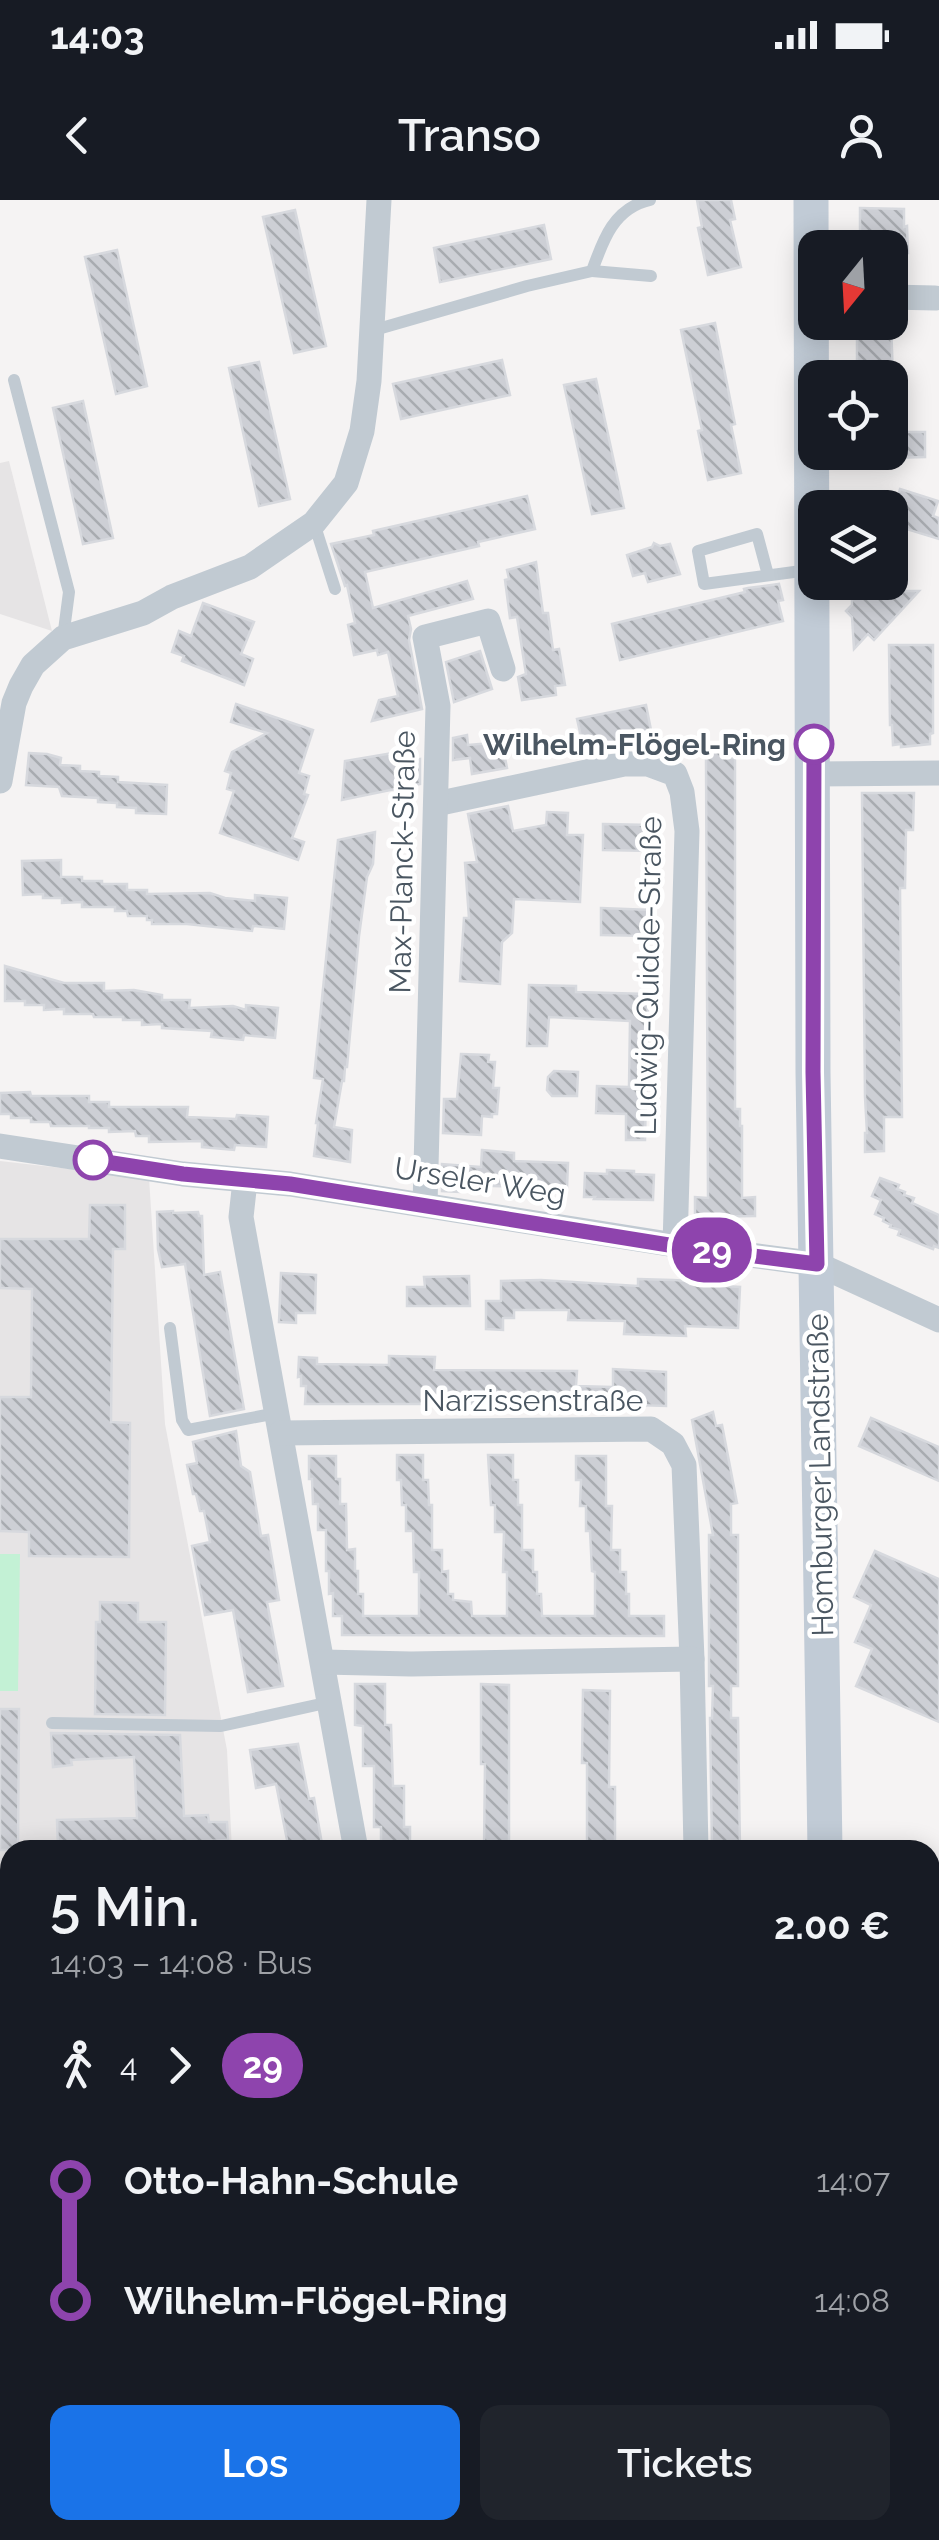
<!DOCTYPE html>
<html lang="de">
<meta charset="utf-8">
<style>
:root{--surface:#171b24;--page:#20242c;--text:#f1f3f6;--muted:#9ea1a6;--accent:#1a73e8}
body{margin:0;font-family:Raleway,sans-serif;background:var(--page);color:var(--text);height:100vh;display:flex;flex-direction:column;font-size:38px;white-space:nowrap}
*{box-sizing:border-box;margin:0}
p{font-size:32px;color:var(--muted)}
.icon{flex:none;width:55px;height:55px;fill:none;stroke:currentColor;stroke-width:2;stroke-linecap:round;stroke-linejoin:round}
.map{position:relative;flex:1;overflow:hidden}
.panel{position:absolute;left:0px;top:1640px;width:940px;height:700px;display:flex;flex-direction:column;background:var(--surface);border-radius:30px 30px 0 0;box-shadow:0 5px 25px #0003}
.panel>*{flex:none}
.badge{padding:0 20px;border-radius:32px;font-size:35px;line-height:65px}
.needle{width:65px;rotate:198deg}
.controls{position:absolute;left:798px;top:30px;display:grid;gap:20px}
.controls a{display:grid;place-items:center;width:110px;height:110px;border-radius:20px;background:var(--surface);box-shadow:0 5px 25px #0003;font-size:50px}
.map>.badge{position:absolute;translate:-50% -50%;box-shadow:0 0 0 5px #fff}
.legs{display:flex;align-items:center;gap:15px;height:110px;padding:0 50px;font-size:32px}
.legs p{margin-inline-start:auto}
.summary{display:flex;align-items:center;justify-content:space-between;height:170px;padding:0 50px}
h1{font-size:55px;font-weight:600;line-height:75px}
.cta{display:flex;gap:20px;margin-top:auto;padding:20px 50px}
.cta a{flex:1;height:115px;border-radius:20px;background:var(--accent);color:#fff;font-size:40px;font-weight:600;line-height:115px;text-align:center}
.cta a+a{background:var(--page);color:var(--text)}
ul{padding:0 50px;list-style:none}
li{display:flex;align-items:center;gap:35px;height:120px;font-size:38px}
li i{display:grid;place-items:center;width:15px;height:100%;margin:0 12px;background:currentColor}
li i::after{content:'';width:25px;height:25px;margin:-12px;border:8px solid;border-radius:50%;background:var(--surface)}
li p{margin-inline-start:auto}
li:first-child i{background:linear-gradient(#0000 50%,currentColor 0)}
li:last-child i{background:linear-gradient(currentColor 50%,#0000 0)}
.status{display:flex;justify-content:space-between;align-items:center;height:70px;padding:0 50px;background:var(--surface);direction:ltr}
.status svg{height:28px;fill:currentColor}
header{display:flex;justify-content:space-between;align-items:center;height:130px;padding:0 50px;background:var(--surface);font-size:45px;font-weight:600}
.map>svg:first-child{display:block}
.education{fill:#e6e4e5}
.green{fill:#c3f1d5}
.building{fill:url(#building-back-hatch);stroke:#d7d9de;stroke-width:2.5}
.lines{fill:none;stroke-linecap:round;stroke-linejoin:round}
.lane{stroke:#c1cad2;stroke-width:12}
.street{stroke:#c1cad2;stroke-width:25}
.secondary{stroke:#c1cbd6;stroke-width:35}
.line-1-casing{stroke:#fff;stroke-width:22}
.line-1{stroke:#8e44ad;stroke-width:15}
.stop-1-dot{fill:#fff;stroke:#8e44ad;stroke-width:5}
.labels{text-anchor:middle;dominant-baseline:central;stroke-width:9;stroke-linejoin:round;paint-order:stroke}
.stop-label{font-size:30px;font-weight:bold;fill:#4a5661;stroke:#fff;text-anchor:end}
.street-label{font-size:30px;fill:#4a5661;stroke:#fff}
</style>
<div class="status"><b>14:03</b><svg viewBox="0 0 49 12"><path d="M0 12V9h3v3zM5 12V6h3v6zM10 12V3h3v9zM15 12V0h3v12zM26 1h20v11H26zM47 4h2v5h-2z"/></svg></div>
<header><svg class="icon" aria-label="back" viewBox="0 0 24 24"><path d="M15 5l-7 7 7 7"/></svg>Transo<svg class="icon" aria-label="person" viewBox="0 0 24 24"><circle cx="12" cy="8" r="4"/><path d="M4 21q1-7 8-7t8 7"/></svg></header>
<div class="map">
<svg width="939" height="2340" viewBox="0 0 939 2340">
<defs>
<pattern id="building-back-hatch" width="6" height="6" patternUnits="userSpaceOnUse" patternTransform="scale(2.5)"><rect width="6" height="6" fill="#cdcfd5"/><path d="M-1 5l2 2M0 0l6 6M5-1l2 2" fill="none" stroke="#a8abb0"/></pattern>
</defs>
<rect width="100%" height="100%" fill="#f5f3f3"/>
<g class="education">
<path d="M9,261L52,431L0,414V263Z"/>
<path d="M0,961L149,978L165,1224L227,1550L232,1650H10V1670H0Z"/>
<rect x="0" y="1970" width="10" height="118"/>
</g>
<g class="green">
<path d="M0,1354H20L18,1491H0Z"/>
<rect x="0" y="1714" width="10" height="253"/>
</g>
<g class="building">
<path d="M697,0H731L735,19L730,20L741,67L708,75L698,28L702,27Z"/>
<path d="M860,8L904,9V27L907,26L908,53L890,54V48H860Z"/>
<path d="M295,10L326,146L294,153L263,17Z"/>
<path d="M544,25L551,59L440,82L434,48Z"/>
<path d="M117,50L147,186L116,194L85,57Z"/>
<path d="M857,122H891L893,178H857Z"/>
<path d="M715,123L735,224L731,225L741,273L708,280L698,231L702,230L681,130Z"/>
<path d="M502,160L510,195L401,219L393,184Z"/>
<path d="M259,162L290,299L259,306L229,168Z"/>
<path d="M596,179L624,308L592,314L564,185Z"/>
<path d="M83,201L113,338L83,344L53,208Z"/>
<path d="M892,232H925V257L892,258Z"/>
<path d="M900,289L938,301L933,316L939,318V339L890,324Z"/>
<path d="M527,296L535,329L478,342L479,346L365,372L373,408L467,381L473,399L408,416L411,429L409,440L422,509L372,521L379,500L398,496L388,452L378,455L377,450L354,455L348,425L355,423L347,385L345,386L331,344L374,335L373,331Z"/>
<path d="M654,343L660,346L670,344L680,374L648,382L645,373L633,376L627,355L652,347Z"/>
<path d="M536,362L543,413H548L553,450L559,449L565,485L555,486L556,495L522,500L518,477L526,474L517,417L510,418L505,380L509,379L507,370Z"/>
<path d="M779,384L783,400L778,401L783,421L620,460L612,424L745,392L744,389L748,388Z"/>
<path d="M852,391H919L874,440L868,434L854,449L852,417L846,411L852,405Z"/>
<path d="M203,403L254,422L241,454L253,459L244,485L182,461L184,456L172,452L179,431L191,436Z"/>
<path d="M889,445H933V533L930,534V544L901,547V544L893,545L892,525H890Z"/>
<path d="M480,451L492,489L454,502L446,462Z"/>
<path d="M236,504L313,530L299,573L309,576L304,594L308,595L292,638L304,642L298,660L220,633L234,591L227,589L231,573L225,571L232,552L267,533L231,522Z"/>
<path d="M646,505L653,540L585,554L577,519Z"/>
<path d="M467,535L468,545L502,542L507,568L472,574L470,558L453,560V538Z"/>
<path d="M710,547H731V558H735V909H740V926H742V998L755,997V1016L695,1017V997L708,998L706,558H710Z"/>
<path d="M399,552L401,563L420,559V584L342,600L345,561Z"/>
<path d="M29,553L47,554L61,558L60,565L80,566V571L99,572V576L118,577V582L167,585L166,614L136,613V608L117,607V603L98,602V598L62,596L59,587L26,585Z"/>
<path d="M862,593H914L913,630H906L905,688H900L902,917H884V951L865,952V933H867L865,897Z"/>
<path d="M508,606L513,631L546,625L547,612L568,613L567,635H583L580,702L514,699L512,733L502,742L500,784L460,781L464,718H469L465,663L477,662L468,614Z"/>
<path d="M603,624L652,625L651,651L603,650Z"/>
<path d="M375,632L373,664L367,677L359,736L347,867H345L344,881H342L334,927L352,930L350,962L314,956L318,923H316L323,879L314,878L338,640Z"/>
<path d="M61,660V677H82V681H102V684H127V690H147V694L210,693L225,698L255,701V695L287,698L284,729L253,726L252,731L187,724H152V720H147V716H128L127,711H115V707H82V702L62,703V698H43V694L23,695L22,661Z"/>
<path d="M601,708L651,710L650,736L601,735Z"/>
<path d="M5,766L64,783H104V791L134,790L162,795V800H190L189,808L233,806L246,810V805L278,808L275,838L244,835L243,840L211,837L212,831L162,828V824L142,825V820H123V817H94L93,814H64V809L44,810V805H25V801H5Z"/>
<path d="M529,785L576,786V792L648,794L645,940H626V914L596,913L597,886L629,887L630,821L549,817L547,846H527Z"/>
<path d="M461,854L489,855L488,862H495L493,888H499L497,914H492V917L482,916L481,935L443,933L444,899H457Z"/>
<path d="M554,871L578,872L577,896H552L547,890L548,877Z"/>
<path d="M30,892L31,896H89V902H109V907H188L187,917L236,919L237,915L268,917L266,947L235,945L234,950L202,947V941L149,942V936H136L135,931L109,932V928H89V926H51L50,922H31V918H11V914H0V893Z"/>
<path d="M482,950L514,953V961L568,963L567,988L459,985V992L442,991V964L481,967Z"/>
<path d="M607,970L634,971V974L654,975L653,1000L594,999L595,997H584L585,973L607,974Z"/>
<path d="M880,978L899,985L897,989L905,992L904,995L914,998L912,1003L939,1015V1048L934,1046L933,1049L898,1035L900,1030L890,1027L891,1025L883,1021L884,1018L875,1014L881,1000L872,996Z"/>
<path d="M90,1005H125V1049H113L111,1222L130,1223L129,1357L29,1356V1332L0,1331V1197H31L32,1089L0,1088V1039H89Z"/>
<path d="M173,1011V1013L198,1012L199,1016H202L204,1075L220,1072L244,1209L210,1216L185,1064L162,1067L158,1049L157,1012Z"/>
<path d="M281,1073L316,1075L315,1113H296V1123L279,1122Z"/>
<path d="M469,1076L470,1106H407V1087H425L424,1077Z"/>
<path d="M638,1079L673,1080L690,1081V1084L740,1087L738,1128L685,1126L686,1136L624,1134L625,1121L568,1120L569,1110H514V1118H503V1130L486,1129V1101H501V1081L541,1080L638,1086Z"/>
<path d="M389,1156L435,1157L434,1170L577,1171L576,1186L613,1187V1169L666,1172V1206L605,1204V1207L501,1204H305L306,1186H301V1176L298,1177L299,1157L317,1158V1164L389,1165Z"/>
<path d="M713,1212L716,1226L722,1225L737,1303L731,1304V1335H738V1486H731V1518H738L740,1650H712L710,1518H712L713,1486H709V1335H713L692,1220Z"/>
<path d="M871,1218L939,1247V1281L859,1246Z"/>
<path d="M236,1231L241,1266L250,1272L261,1336L268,1335L279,1400L267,1402L283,1486L248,1492L233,1410L205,1415L192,1346L210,1342L204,1311H200L196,1294H193L187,1265L197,1263L193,1242Z"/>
<path d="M397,1255H423V1280H428L429,1305H432V1350H442V1372L448,1371V1394H453V1400L471,1402L472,1416H507V1372H503L504,1332H495V1305H491L488,1255H513V1280H518V1305H522V1350H533V1372H537V1394H541L542,1416H595V1372L592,1371L590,1331H586V1306H580L581,1280H576V1256H606V1306H612L611,1350H620V1372H626V1394H629V1416H664V1436L342,1435V1416H333V1393L329,1394V1371H326V1330H318V1304H313L312,1279H309V1256H336V1279H340V1304H346L347,1350L355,1349V1371H358V1394H363V1416H419V1372H414L413,1331H406V1305H402L401,1280H397Z"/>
<path d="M875,1351L939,1379V1522L856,1486L872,1449L855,1442L871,1405L854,1397Z"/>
<path d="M100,1402L138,1403V1422H166L165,1515L95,1514L96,1422H100Z"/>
<path d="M355,1484H385V1525H391L393,1586H404V1627H410V1650H381V1627H374V1566H363V1526L355,1525Z"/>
<path d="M481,1484L509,1485V1650H484L485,1564H481Z"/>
<path d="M583,1490L610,1491L609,1587H615V1650H587V1563H582Z"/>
<path d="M0,1509H19L18,1650H0Z"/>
<path d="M51,1533L180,1535L184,1616L208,1615L209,1622H227L228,1640L173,1643L174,1650L58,1649L57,1620L137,1618L134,1557L71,1560L72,1565L53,1567Z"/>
<path d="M298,1544L309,1599L314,1598L323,1650H289L276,1584L256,1588L250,1550Z"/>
</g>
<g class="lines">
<g class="lane">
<path d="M592,71L651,76"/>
<path d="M371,131L527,86L592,71C603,40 614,8 650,0"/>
<path d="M14,180L69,392L63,438"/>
<path d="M314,323L335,389"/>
<path d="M768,375L757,334L698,351L704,384L809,370"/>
<path d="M170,1128L182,1220L188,1230L277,1213"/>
<path d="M52,1523L221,1526L330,1502"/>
<path d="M0,2088H10"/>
</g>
<g class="street">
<path d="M890,97L935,98"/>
<path d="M814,574L939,573"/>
<path d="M0,581L14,503L21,486L33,465L63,438L143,413L172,397L250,367L314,323L346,283L362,231L369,181L379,0"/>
<path d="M436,604L624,564H648L675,574L682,592L687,631L675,1045"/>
<path d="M0,946L183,974L290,984L675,1045L817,1064L939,1120"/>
<path d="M245,981L241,1017L356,1650"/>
<path d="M425,1005L438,506L425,437L488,421L503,469"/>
<path d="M281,1233L651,1229L673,1244L684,1265L692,1459L696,1650"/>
<path d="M323,1462L411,1464L692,1459"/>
<path d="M495,2330V2331"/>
</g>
<g class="secondary">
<path d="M811,0L813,872L825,1650"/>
<path d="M904,2330L905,2340"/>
</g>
</g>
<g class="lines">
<g class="line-1-casing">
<path id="line-1" d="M93,960L183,974L290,984L675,1046L817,1064L813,872L814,544"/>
</g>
<use href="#line-1" class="line-1"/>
</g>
<g class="stop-1-dot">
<circle cx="814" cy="544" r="18"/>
<circle cx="93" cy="960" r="18"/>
</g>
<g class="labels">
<g class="stop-label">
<text x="786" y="544">Wilhelm-Flögel-Ring</text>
</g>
<g class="street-label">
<text transform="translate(402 662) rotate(-89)">Max-Planck-Straße</text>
<text transform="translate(648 776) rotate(-89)">Ludwig-Quidde-Straße</text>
<text transform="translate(480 981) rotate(9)">Urseler Weg</text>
<text x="533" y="1200">Narzissenstraße</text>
<text transform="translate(820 1275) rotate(-91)">Homburger Landstraße</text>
</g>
</g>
</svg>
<div class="controls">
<a><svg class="needle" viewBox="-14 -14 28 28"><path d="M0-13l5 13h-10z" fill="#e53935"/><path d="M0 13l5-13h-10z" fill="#9ea1a6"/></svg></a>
<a><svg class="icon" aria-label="locate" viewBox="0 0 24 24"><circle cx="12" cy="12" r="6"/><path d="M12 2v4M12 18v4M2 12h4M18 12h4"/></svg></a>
<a><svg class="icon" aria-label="layers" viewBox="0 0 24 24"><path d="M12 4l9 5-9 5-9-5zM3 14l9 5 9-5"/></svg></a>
</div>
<b class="badge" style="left:712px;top:1050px;background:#8e44ad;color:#fff">29</b>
<section class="panel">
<div class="summary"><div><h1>5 Min.</h1><p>14:03 – 14:08 · Bus</p></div><b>2.00 €</b></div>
<div class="legs"><svg class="icon" aria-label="walk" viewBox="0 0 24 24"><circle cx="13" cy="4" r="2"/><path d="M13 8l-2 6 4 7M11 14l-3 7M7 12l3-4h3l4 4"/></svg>4<svg class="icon" aria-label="forward" viewBox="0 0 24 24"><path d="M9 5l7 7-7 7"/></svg><b class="badge" style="background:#8e44ad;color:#fff">29</b></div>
<ul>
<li><i style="color:#8e44ad"></i><b>Otto-Hahn-Schule</b><p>14:07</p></li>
<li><i style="color:#8e44ad"></i><b>Wilhelm-Flögel-Ring</b><p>14:08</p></li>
</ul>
<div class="cta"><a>Los</a><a>Tickets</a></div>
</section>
</div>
